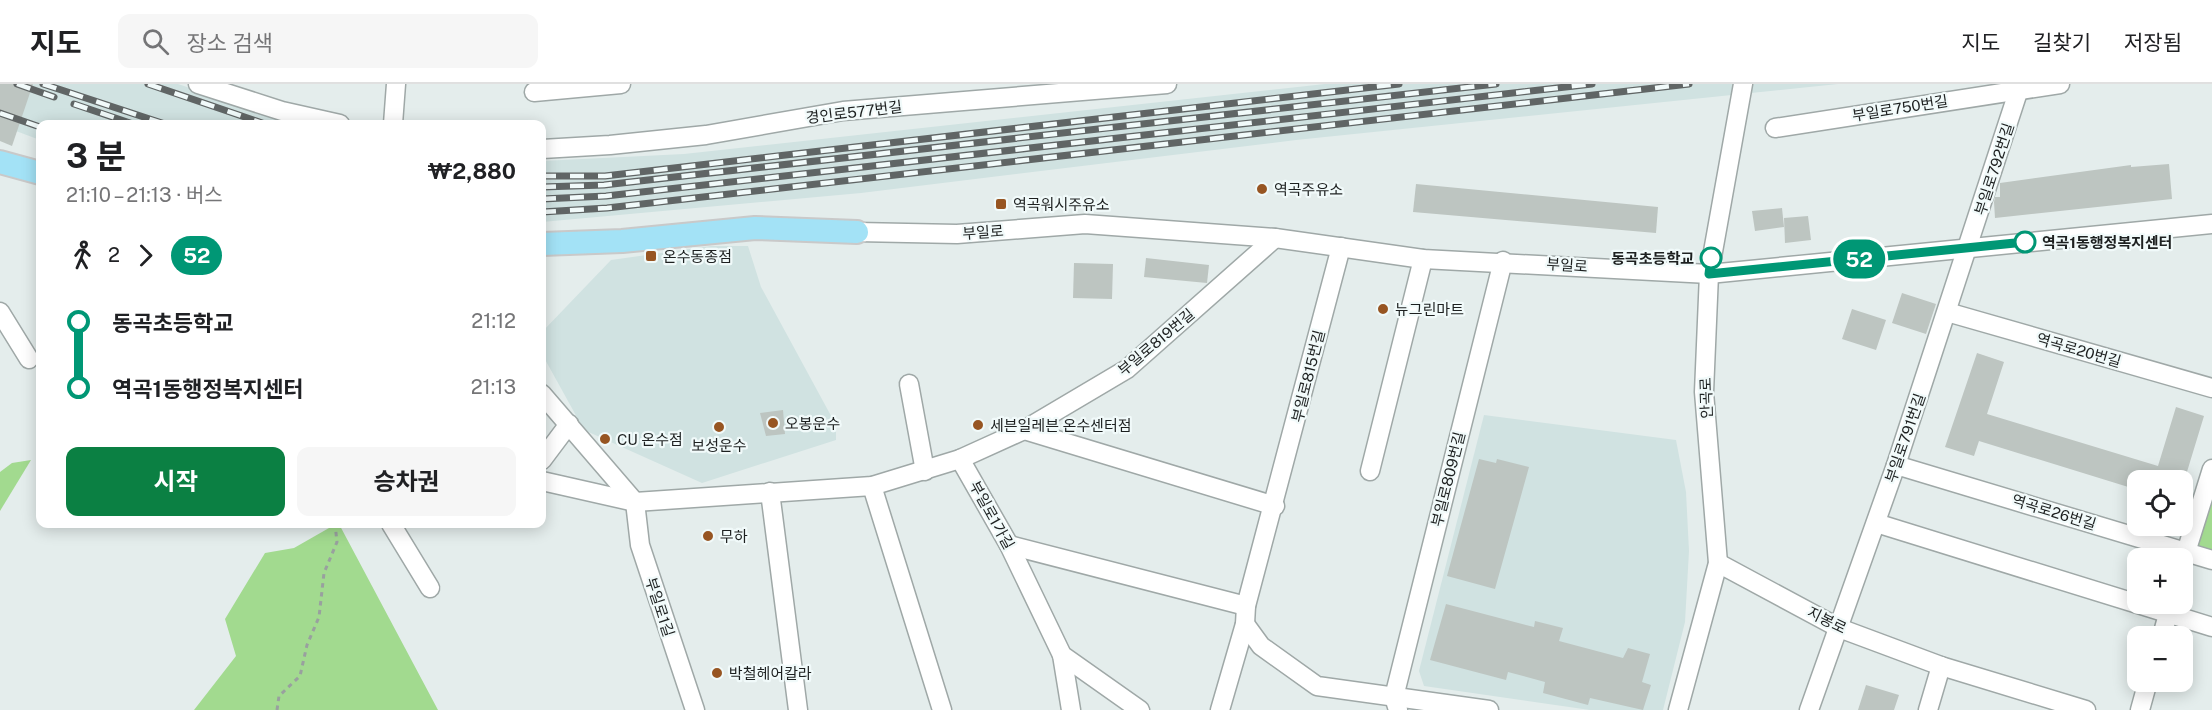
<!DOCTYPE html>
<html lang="ko">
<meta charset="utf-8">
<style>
:root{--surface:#fff;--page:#f6f6f6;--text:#202124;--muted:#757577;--line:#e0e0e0;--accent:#0b8043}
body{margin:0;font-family:"Public Sans","Noto Sans KR",sans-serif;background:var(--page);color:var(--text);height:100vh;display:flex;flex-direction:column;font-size:22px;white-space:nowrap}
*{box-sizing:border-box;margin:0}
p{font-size:20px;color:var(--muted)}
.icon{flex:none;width:33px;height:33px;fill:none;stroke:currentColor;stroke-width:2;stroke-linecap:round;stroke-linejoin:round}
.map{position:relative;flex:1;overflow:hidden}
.side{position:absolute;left:36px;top:36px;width:510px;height:408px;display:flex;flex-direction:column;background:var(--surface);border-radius:12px;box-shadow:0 3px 15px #0003}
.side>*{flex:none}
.badge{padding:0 12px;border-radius:20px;font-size:21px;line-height:39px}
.tools{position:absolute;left:2127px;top:386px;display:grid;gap:12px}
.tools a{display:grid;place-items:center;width:66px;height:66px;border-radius:12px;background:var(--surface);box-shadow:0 3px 15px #0003;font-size:30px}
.map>.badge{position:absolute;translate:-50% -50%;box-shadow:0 0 0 3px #fff}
.legs{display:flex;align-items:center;gap:9px;height:66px;padding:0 30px;font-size:20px}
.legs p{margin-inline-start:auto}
.headline{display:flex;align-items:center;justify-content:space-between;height:102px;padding:0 30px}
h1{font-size:33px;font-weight:700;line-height:45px}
.button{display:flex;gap:12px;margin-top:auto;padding:12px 30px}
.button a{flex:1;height:69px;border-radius:12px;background:var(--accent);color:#fff;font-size:24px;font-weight:700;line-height:69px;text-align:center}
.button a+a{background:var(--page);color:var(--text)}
ul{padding:0 30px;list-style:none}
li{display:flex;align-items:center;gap:21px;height:66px;font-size:22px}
li i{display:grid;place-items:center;width:9px;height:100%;margin:0 8px;background:currentColor}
li i::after{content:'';width:15px;height:15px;margin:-8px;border:4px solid;border-radius:50%;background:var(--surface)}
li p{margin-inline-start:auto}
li:first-child i{background:linear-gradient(#0000 50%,currentColor 0)}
li:last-child i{background:linear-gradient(currentColor 50%,#0000 0)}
header{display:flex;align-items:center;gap:36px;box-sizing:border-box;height:84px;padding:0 30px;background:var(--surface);border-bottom:2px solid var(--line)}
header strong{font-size:28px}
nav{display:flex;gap:33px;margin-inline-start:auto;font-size:21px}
.search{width:420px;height:54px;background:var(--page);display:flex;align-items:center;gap:15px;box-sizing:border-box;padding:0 21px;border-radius:12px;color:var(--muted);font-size:22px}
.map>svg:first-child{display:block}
.built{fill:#d0e2e1}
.green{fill:#a2da8f}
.building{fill:#bdc5c1}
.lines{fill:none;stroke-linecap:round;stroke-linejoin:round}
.minor-casing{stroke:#9fa8a7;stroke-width:21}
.major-casing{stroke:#c9c9c9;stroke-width:26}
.path{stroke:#99a09f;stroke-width:3;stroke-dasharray:4.5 4.5;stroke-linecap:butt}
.minor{stroke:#fff;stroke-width:18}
.major{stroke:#a3e2f6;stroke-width:22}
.rail-casing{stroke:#606565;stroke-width:7}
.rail{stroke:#f1fafa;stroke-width:4.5;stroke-dasharray:14;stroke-linecap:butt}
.line-1-casing{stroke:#fff;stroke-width:14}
.line-1{stroke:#009775;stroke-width:9}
.poi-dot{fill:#975522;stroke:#f1fafa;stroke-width:2}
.stop-1-dot{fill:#fff;stroke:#009775;stroke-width:3}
.labels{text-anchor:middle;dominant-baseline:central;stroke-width:4.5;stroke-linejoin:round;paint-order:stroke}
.street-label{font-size:15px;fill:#1d2020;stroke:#f1fafa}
.poi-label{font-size:15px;fill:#1d2020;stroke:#f1fafa;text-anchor:start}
.stop-label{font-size:15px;font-weight:bold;fill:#1d2020;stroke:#f1fafa;text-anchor:start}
</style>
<header>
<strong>지도</strong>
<div class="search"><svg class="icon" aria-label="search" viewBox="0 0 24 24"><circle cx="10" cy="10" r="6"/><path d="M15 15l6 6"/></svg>장소 검색</div>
<nav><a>지도</a><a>길찾기</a><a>저장됨</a></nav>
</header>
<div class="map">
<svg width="2212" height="626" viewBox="0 0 2212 626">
<rect width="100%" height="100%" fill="#e4edec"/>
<g class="built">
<path d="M0,0H178L297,40H40V56L0,41Z"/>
<path d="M1325,0H1838L1296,56L861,109L542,138V77L684,70Z"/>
<path d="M711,162H748L761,203L836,341V356L702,399L584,346L542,270V248L611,176Z"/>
<path d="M1484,331L1676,356L1686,408L1689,467L1685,538L1663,626H1590L1424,602L1419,587Z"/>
</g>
<g class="green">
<path d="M31,376L0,427V388L12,379Z"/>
<path d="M2212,385V476L2186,468Z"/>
<path d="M336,440H339L438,626H194L236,572L225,535L265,469L294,464Z"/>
</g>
<g class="building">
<path d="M0,0H33L12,62L0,57Z"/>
<path d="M2169,80L2172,115L1995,134L1994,118L1995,113H2000V99L2131,81V83Z"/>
<path d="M1416,100L1658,123L1656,149L1413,128Z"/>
<path d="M1782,124L1784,143L1755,147L1752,127Z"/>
<path d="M1808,132L1811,156L1785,159L1784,134Z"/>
<path d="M1146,174L1209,181L1207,199L1144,193Z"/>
<path d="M1074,179L1113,180L1112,215L1073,214Z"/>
<path d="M1902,209L1936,220L1926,250L1892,239Z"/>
<path d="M1852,225L1886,236L1876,266L1842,255Z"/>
<path d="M1977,269L2004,278L1987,330L2158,382L2176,323L2204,332L2186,391L2192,393V396H2138V406L1979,357L1974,372L1945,363Z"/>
<path d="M783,326L785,350L766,352L760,329Z"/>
<path d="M1479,375L1496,379L1497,375L1529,383L1495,505L1447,492Z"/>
<path d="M1446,520L1534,543L1535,537L1563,544L1559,557L1623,574L1628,564L1650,570L1642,598L1651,601L1643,626L1590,614L1588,621L1543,609L1545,598L1508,588L1506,596L1430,576Z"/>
<path d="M1866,601L1899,611L1894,626H1858Z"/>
</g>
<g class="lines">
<g class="minor-casing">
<g id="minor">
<path d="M198,0L282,27L340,40"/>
<path d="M534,8L621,0"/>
<path d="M393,40L396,0"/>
<path d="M1775,44L2060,0"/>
<path d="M542,65L610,61L706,51L843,27L1167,0"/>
<path d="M857,148L957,150L1085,140L1275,154L1423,175L1709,190L2212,140"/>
<path d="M0,228L29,275"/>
<path d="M1947,228L2212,304"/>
<path d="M909,300L925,387"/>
<path d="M542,310L635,418L640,461L695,626"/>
<path d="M1024,346L1275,422"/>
<path d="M960,375L1009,461L1062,571L1140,626"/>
<path d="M542,376L569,340"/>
<path d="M1896,381L2212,476"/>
<path d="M1370,387L1423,175"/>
<path d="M542,397L635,418L872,402L960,375L1024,346L1127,285L1275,154"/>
<path d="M872,402L942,626"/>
<path d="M770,408L798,626"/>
<path d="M1876,439L2212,543"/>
<path d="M391,440L430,504"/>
<path d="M1009,461L1246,522"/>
<path d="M1718,479L1839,544L1941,582L2086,626"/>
<path d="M2182,481L2212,385"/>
<path d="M1245,540L1261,562L1317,602L1489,626"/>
<path d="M2162,552L2171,519"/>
<path d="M1062,571L1071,626"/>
<path d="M1220,626L1245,540L1246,522L1341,163"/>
<path d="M1398,626L1394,613L1503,177"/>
<path d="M1678,626L1718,479L1704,308L1709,190L1743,0"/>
<path d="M1809,626L1896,381L2019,5"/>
<path d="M1928,626L1941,582"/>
<path d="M2140,626L2148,597"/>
</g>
</g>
<g class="major-casing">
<g id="major">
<path d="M0,78L40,89"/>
<path d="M542,160L622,157L755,144L857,148"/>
</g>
</g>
<path class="path" d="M277,626L279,612L300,592L307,561L319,533L324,489L337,458L335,440"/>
<use href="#minor" class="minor"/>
<use href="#major" class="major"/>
<g class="rail-casing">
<g id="rail">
<path d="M17,0L54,13"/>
<path d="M43,0L165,40"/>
<path d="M148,0L265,40"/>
<path d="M74,20L133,40"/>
<path d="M0,29L40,43"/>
<path d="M542,92H605L1399,0"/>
<path d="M542,103L604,101L1496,0"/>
<path d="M542,115L606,112L837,86L1592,0"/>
<path d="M542,128L607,124L1689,0"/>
</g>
</g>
<use href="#rail" class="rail"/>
</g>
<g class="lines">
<g class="line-1-casing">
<path id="line-1" d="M1711,174L1709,190L2025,158"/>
</g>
<use href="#line-1" class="line-1"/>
</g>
<g class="poi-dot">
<circle cx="1262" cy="105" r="6"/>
<rect x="995" y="114" width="12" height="12" rx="3"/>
<rect x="645" y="166" width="12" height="12" rx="3"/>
<circle cx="1383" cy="225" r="6"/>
<circle cx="773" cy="339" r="6"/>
<circle cx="978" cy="341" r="6"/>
<circle cx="719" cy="343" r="6"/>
<circle cx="605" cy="355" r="6"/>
<circle cx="708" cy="452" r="6"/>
<circle cx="717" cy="589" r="6"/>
</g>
<g class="stop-1-dot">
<circle cx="2025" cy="158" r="10"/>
<circle cx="1711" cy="174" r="10"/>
</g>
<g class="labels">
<g class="street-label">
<text transform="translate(1900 24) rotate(-9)">부일로750번길</text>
<text transform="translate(854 28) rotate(-7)">경인로577번길</text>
<text transform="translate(1994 85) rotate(-72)">부일로792번길</text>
<text transform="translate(983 148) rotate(-4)">부일로</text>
<text transform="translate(1567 181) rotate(4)">부일로</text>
<text transform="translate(1156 258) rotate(-40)">부일로819번길</text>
<text transform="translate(2079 266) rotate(16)">역곡로20번길</text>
<text transform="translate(1308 292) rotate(-76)">부일로815번길</text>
<text transform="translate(1706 314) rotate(-92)">안곡로</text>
<text transform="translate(1905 354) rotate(-71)">부일로791번길</text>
<text transform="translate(1448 395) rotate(-76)">부일로809번길</text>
<text transform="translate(2054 428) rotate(17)">역곡로26번길</text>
<text transform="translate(992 431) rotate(61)">부일로1가길</text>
<text transform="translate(660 523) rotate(72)">부일로1길</text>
<text transform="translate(1827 536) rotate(26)">지봉로</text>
</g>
<g class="poi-label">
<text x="1274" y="105">역곡주유소</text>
<text x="1013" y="120">역곡워시주유소</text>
<text x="663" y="172">온수동종점</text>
<text x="1395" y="225">뉴그린마트</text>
<text x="785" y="339">오봉운수</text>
<text x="990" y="341">세븐일레븐 온수센터점</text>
<text x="617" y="355">CU 온수점</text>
<text x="719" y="361" text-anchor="middle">보성운수</text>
<text x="720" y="452">무하</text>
<text x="729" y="589">박철헤어칼라</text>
</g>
<g class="stop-label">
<text x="2042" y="158">역곡1동행정복지센터</text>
<text x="1694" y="174" text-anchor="end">동곡초등학교</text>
</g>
</g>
</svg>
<div class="tools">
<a><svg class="icon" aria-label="locate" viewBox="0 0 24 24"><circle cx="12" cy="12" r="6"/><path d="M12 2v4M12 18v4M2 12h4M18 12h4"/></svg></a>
<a>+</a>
<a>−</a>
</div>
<b class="badge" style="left:1859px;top:175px;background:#009775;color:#fff">52</b>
<section class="side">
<div class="headline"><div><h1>3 분</h1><p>21:10 – 21:13 · 버스</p></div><b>₩2,880</b></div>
<div class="legs"><svg class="icon" aria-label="walk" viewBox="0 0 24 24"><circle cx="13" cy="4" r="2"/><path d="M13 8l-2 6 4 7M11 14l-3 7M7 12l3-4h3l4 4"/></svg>2<svg class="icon" aria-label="forward" viewBox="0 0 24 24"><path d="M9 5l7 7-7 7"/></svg><b class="badge" style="background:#009775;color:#fff">52</b></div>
<ul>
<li><i style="color:#009775"></i><b>동곡초등학교</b><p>21:12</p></li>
<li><i style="color:#009775"></i><b>역곡1동행정복지센터</b><p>21:13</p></li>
</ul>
<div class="button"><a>시작</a><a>승차권</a></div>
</section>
</div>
